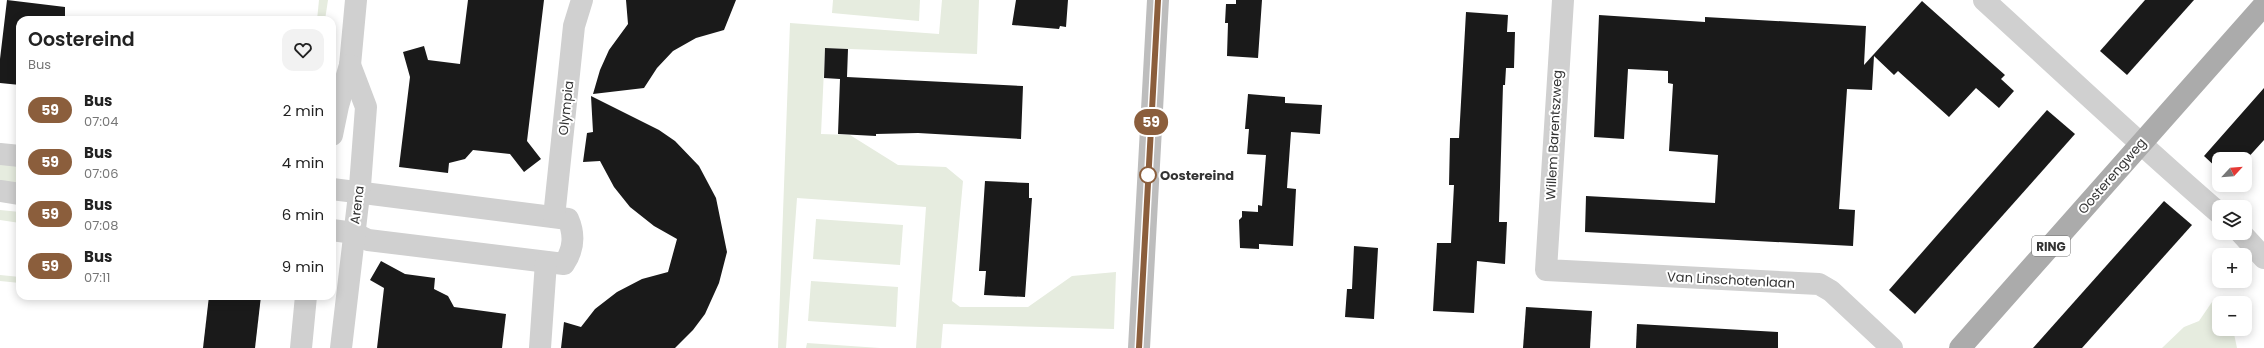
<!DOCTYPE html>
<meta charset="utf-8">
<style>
:root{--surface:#fff;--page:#f2f2f2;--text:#222;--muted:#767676}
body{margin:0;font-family:Poppins,sans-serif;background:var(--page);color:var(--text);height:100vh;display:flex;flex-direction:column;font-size:15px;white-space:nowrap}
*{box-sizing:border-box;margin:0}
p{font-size:13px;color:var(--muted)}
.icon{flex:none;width:22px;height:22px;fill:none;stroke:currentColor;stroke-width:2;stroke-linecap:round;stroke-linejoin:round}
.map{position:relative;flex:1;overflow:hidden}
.panel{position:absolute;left:16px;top:16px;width:320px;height:284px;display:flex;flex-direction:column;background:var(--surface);border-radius:12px;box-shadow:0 2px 10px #0003}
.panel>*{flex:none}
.badge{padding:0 8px;border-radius:13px;font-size:14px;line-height:26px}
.needle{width:26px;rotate:64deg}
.tools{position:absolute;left:2212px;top:152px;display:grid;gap:8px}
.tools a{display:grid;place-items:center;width:40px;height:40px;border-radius:8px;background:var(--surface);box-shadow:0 2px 10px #0003;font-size:20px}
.map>.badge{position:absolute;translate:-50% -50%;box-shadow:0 0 0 2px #fff}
.round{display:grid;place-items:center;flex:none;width:42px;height:42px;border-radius:12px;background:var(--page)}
.headline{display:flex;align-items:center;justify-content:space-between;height:68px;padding:0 12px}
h1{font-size:19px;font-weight:600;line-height:30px}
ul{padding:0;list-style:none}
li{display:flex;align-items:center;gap:12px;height:52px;padding:0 12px}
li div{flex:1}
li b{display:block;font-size:15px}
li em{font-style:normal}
li .badge{min-width:44px;font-weight:700;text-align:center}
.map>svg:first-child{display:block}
.green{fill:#e6ecdf}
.building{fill:#1a1a1a}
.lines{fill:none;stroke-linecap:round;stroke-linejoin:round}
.street{stroke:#d0d0d0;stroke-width:22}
.secondary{stroke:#bdbdbd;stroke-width:22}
.primary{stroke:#ababab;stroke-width:22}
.line-casing{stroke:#fff;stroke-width:9}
.line{stroke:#8b5e3c;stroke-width:6}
.stop-dot{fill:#fff;stroke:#8b5e3c;stroke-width:2}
.labels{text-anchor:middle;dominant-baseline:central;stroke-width:4;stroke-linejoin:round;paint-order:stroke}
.shield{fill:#fff;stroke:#707070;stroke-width:1}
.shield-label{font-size:12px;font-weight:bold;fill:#333}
.street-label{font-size:13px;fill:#333;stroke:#fff}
.stop-label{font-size:13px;font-weight:bold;fill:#333;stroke:#fff;text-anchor:start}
</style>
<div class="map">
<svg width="2264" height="348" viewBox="0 0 2264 348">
<rect width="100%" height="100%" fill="#fff"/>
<g class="green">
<path d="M319,0H328L325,20H317Z"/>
<path d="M833,0H920L919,21L832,13Z"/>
<path d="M942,0H979L977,54L825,48L821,134L850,135L898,165L946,167L963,181L952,301L960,307H1028L1072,276L1116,272L1114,329L943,324L941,348H916L926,207L797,198L786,348H778L790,23L939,34Z"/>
<path d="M0,160L20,163V186L0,184Z"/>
<path d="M0,210L20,212V223L0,220Z"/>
<path d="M816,219L903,225L900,265L813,259Z"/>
<path d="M0,275L20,277V283L0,281Z"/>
<path d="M811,281L898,287L896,327L808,321Z"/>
<path d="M2212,302L2219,309V329H2233L2237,348H2162L2184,327L2199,321Z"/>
<path d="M807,343L880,348H806Z"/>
</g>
<g class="building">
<path d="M7,0L65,7V20H20V85L0,83V59Z"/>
<path d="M468,0H544L527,141L541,159L524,172L510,154L473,150L465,159L449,163L448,173L399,167L410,77L403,52L424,46L428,60L460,64Z"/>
<path d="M626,0H736L724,30L696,38L673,51L657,68L644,88L593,94L600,70L609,50L628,24Z"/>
<path d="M1016,0H1068L1066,27L1060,26L1059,29L1012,25Z"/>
<path d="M1236,0H1262L1258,58L1227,56L1228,23H1225L1226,4H1236Z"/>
<path d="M2145,0H2194L2127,75L2100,51Z"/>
<path d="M1922,1L2005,75L2001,79L2014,91L1999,108L1976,88L1949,117L1898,71L1894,75L1874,56L1872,90L1847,89L1839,209L1855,210L1853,246L1585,232L1586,196L1715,203L1718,155L1669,151L1673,84L1668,83V71L1628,69L1624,139L1594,137L1599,15L1705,22V17L1866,26L1864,65Z"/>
<path d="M1466,12L1508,15L1507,32H1515L1514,68H1506L1505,85H1503L1499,222H1507L1505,264L1477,261L1474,313L1433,311L1437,243H1451L1454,185H1449L1450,138H1459Z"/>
<path d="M825,48L848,49L847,77L1023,86L1021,139L918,133L876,134V136L838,134L840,79L824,78Z"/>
<path d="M2264,88V140L2245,161V159H2219V170L2204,156Z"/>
<path d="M1248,94L1285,97V103L1322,105L1320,134L1291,132L1287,188L1296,189L1293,246L1259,244V249L1240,248L1239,220L1242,217V211L1258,212V205L1262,206L1266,155L1247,154L1249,129H1245Z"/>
<path d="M591,96L659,130L675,141L699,166L716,198L727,252L719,283L705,314L693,330L675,348H561L564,322L581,327L595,309L617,292L642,279L668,272L677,239L654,226L630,207L614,187L600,161L583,162L587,133L593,132Z"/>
<path d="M2047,110L2075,134L1915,314L1889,290Z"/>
<path d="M985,181L1029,183V198H1032L1025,297L984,295L986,271H979Z"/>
<path d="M2164,201L2192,225L2082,348H2033Z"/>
<path d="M1354,246L1378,248L1374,319L1345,317L1347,289H1352Z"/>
<path d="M381,261L405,274L435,278L434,289L448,296L454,307L506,314L502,348H377L384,288L370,280Z"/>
<path d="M209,296H261L255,348H203Z"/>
<path d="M1526,307L1592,311L1590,348H1523Z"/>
<path d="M1637,324L1778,332V348H1636Z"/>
</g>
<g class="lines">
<g class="street">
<path d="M1563,0L1546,270L1819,284L1831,291L1892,348"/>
<path d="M1984,0C2062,71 2139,144 2219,213"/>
<path d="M332,135L338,106L350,65L356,0"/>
<path d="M0,154L20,156"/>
<path d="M332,189L568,219C575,235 574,249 564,264L368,240L354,233L332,230"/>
<path d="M0,191L20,194"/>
<path d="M554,217L574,26L582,0"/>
<path d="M2241,233L2264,258"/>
<path d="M301,348L306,296"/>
<path d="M341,348L360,186L366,107L350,65"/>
<path d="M540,348L546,262"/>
</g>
<path class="secondary" d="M1139,348L1158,0"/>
<path class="primary" d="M1960,348L2264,5"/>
</g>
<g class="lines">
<g class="line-casing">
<path id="line" d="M1139,348L1158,0"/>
</g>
<use href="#line" class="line"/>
</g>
<circle class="stop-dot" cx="1148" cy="175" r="8"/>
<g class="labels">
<rect class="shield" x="2032" y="236" width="38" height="20" rx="3"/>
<g class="shield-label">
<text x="2051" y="246">RING</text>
</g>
<g class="street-label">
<text transform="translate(566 108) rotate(-84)">Olympia</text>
<text transform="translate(1554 135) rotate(-87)">Willem Barentszweg</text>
<text transform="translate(2112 176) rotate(-49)">Oosterengweg</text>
<text transform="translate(357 205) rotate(-83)">Arena</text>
<text transform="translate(1731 280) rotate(3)">Van Linschotenlaan</text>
</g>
<g class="stop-label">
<text x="1160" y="175">Oostereind</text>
</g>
</g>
</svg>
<div class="tools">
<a><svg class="needle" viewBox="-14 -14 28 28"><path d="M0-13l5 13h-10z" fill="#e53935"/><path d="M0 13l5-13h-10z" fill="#767676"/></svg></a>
<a><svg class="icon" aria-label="layers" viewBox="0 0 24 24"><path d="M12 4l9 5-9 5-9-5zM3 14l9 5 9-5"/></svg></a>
<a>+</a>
<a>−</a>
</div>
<b class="badge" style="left:1151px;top:122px;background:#8b5e3c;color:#fff">59</b>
<section class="panel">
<div class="headline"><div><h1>Oostereind</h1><p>Bus</p></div><a class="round"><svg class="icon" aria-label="heart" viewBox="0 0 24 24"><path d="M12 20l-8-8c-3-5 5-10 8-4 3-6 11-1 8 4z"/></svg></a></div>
<ul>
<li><span class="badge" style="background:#8b5e3c;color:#fff">59</span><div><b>Bus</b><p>07:04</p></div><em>2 min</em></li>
<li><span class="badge" style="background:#8b5e3c;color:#fff">59</span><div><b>Bus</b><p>07:06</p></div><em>4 min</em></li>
<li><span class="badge" style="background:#8b5e3c;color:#fff">59</span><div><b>Bus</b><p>07:08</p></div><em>6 min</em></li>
<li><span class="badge" style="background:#8b5e3c;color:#fff">59</span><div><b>Bus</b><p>07:11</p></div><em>9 min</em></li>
</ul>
</section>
</div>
